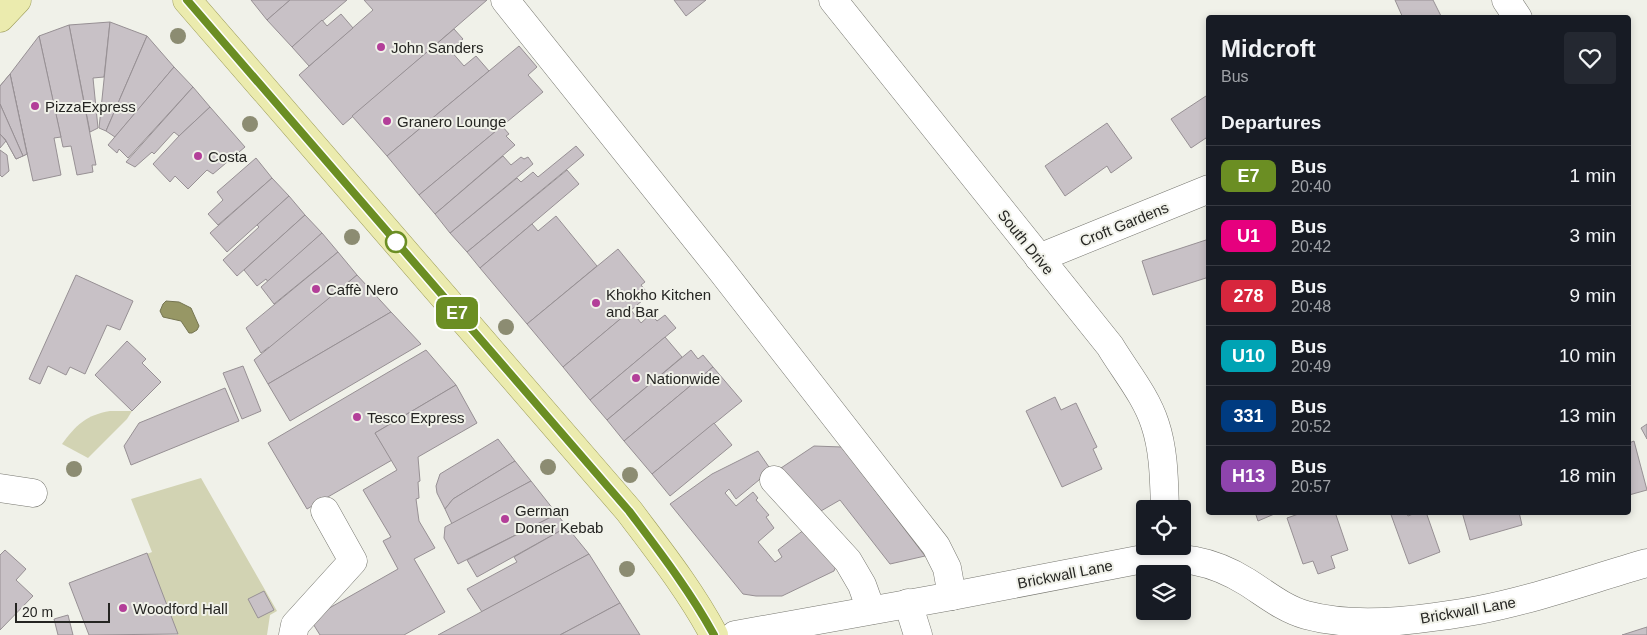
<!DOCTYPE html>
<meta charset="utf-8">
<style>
:root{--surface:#171b24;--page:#242831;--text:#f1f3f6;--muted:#9ea1a6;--line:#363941}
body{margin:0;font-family:Helvetica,sans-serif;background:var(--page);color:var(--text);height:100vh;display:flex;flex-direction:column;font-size:19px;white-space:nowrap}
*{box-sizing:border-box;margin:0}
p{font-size:16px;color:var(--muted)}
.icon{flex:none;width:28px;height:28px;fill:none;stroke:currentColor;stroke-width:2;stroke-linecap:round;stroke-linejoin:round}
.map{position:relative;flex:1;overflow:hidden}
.panel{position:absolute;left:1206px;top:15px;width:425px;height:500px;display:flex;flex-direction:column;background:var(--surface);border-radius:5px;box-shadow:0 2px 8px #0003}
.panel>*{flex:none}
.badge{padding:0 10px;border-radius:8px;font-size:18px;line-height:32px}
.tools{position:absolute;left:1136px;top:500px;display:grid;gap:10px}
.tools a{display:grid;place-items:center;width:55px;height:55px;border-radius:5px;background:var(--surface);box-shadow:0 2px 8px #0003;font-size:25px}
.scale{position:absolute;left:15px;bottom:12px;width:95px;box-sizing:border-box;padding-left:5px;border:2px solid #252522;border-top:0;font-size:14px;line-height:18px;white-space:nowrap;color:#252522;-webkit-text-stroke:4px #f0f1e9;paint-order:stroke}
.map>.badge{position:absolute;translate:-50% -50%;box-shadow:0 0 0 2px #fff}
h2{padding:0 15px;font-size:19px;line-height:45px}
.round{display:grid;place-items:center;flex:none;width:52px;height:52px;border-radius:5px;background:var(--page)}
.headline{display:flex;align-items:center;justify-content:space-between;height:85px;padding:0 15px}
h1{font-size:24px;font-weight:700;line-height:38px}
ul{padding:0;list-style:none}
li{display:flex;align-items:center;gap:15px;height:60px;padding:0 15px;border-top:1px solid var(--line)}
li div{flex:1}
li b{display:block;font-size:19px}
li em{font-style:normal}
li .badge{min-width:55px;font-weight:700;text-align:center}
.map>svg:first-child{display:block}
.green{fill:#d2d3b3}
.water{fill:#979765;stroke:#757551}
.building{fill:#c8c1c6;stroke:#979094}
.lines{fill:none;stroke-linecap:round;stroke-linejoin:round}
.minor-casing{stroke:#777770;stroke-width:29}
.major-casing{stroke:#9d9d5a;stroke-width:29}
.minor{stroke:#fff;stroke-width:28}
.major{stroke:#ebebae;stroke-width:28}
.tree{fill:#8c8c72}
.line-casing{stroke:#fff;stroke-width:11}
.line{stroke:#6b8e23;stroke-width:8}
.poi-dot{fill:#b33f99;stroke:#f0f1e9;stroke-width:2}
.stop-dot{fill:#fff;stroke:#6b8e23;stroke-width:2.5}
.labels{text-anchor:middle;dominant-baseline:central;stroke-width:4;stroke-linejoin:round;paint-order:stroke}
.poi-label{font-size:15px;fill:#252522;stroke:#f0f1e9;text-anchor:start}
.street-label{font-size:15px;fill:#252522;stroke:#f0f1e9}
</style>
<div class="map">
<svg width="1647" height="635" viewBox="0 0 1647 635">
<rect width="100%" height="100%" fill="#f0f1e9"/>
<g class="green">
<path d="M110,411H132L127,419L88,458L62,444C76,425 86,415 110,411Z"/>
<path d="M201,478L277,611L270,615L267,635H178L147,554L152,552L131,499Z"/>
</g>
<path class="water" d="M166,301L179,302L191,308L199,326L197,330L192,333H189L181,321L163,317L160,311L163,304Z"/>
<g class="building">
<path d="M251,0H290L267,20Z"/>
<path d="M290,0H347L292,47L267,20Z"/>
<path d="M364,0H487L343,125L299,75L373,10Z"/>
<path d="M674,0H706L686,16Z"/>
<path d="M1395,0H1433L1442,18H1403Z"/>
<path d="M341,14L353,28L309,66L292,47L322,20L327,26Z"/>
<path d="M110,22L104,77L93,78L98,128L90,132L69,25Z"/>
<path d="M110,22L147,36L106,131L99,128Z"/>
<path d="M69,25L96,165H92L93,172L77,175L71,146L63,147L39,36Z"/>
<path d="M454,29L463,39L450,50L464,66L476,56L489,71L387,156L352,116Z"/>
<path d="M39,36L61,137L54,138L61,175L33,181L10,74Z"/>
<path d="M147,36L174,67L115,137L106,131Z"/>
<path d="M519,46L537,67L528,75L543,92L419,195L387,156Z"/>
<path d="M174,67L193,87L128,158L119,149L117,153L108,145Z"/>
<path d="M10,74L27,154L16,159L5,139L0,134V86Z"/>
<path d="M10,74L27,154L23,156L0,104V86Z"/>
<path d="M193,87L210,107L179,136L174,132L154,154L152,152L135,167L126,162Z"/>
<path d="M1209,94V136L1191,148L1171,119Z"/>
<path d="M0,104L23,156L16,159L5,139L0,134Z"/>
<path d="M210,107L245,147L213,174L207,170L188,189L175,176L170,182L153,164L179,136Z"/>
<path d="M1107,123L1132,158L1111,173L1107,166L1065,196L1045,166Z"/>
<path d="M502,126L509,134L506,136L515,145L435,214L419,195Z"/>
<path d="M0,134L6,141L0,148Z"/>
<path d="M576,146L584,155L467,252L450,233L517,178L521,182L533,172L538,177Z"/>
<path d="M0,150L7,155L9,171L2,177L0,175Z"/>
<path d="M503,156L511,165L521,157L524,159L528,157L533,164L450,233L435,214Z"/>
<path d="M256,158L272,178L218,225L208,214L223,200L217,192Z"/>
<path d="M567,170L579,184L480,268L467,252Z"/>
<path d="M272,178L289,196L227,252L210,233Z"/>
<path d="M289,196L305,215L237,276L223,260L259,227L257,225Z"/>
<path d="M305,215L322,233L268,282L266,279L257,286L244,270Z"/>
<path d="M556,216L597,266L527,324L480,268L532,224L538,231Z"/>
<path d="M322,233L338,252L274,304L261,287Z"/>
<path d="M1209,239V277L1153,295L1142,261Z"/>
<path d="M618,249L645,282L641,285L649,295L563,367L527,324Z"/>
<path d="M338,252L357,275L270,348L269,347L261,353L246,328Z"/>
<path d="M76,275L133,301L120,330L107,325L85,374L70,367L66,375L48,366L40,384L29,379Z"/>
<path d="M357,275L391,312L268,384L254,360Z"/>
<path d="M631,310L641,323L651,314L657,321L665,315L676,328L590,400L563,367Z"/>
<path d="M391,312L421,344L290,421L268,384Z"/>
<path d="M665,337L682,357L607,420L590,400Z"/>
<path d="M127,341L146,359L142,363L161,382L132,411L95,375Z"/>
<path d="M426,350L456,385L375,433L392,460L307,509L268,443Z"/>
<path d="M691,350L698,359L703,355L713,367L624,441L607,420Z"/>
<path d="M243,366L261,411L242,419L223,373Z"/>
<path d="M713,367L742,401L652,474L624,441Z"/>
<path d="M456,385L477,423L418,457L420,481L418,482L419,498L416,499L419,521L435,548L414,559L445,612L404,635H320L310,619L398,569L383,541L391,537L363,490L397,470L375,433Z"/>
<path d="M225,388L239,421L131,465L124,446L139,423Z"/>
<path d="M1055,397L1061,410L1076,403L1097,447L1093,449L1102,469L1062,487L1026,411Z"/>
<path d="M714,423L732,445L670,496L652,474Z"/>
<path d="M1647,424V439L1641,428Z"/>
<path d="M498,439L515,461L453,499L445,509L437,493L436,486L440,474Z"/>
<path d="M1634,441L1647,490L1629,495V443Z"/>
<path d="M814,446L842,447L925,556L890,564L840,500L814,515L778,470Z"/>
<path d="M758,451L771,470L736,499L729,489L725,493L736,506L753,492L758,498L756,500L769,515L766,517L774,528L758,542L775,562L782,557L778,550L805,529L836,566L834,571L782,596H756L743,594L670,504L712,474Z"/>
<path d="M515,461L531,481L452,524L445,509L453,499Z"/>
<path d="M531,481L557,514L458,564L444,538L445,527Z"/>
<path d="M1255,512H1279L1258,521Z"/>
<path d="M1304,512H1335L1348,550L1331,556L1335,568L1318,574L1313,561L1303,564L1287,518Z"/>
<path d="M1390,512H1406L1408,516L1418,512H1426L1440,552L1409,564Z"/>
<path d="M1462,512H1519L1522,525L1470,540Z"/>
<path d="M557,514L567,527L477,577L467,560Z"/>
<path d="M567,527L589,554L482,612L467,589L517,562L514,557Z"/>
<path d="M5,550L26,569L16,580L33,596L0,630V555Z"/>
<path d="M147,553L178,634L89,635L69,583Z"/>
<path d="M589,554L620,603L560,635H438Z"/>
<path d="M264,591L274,610L258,618L248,599Z"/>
<path d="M620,603L640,635H560Z"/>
<path d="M68,615L73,635H58L54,619Z"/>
<path d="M1647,627V635H1622Z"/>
</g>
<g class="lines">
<g class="minor-casing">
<g id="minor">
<path d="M505,0L721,270L936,546L947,568L952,596"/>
<path d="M833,0L1110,346C1125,371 1146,396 1155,424C1164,451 1164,480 1165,509"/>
<path d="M1506,0L1518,18"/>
<path d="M1039,258L1209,189"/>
<path d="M774,480L848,561L862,585L871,610"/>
<path d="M0,488L33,493"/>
<path d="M908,603L918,635"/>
<path d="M293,635L295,625L353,561L325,511"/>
<path d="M735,635L952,596L1138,560C1181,556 1210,559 1247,582C1266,594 1284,609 1306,615C1347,626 1392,623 1434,617C1449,615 1464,613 1479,610C1536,599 1591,579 1647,563"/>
</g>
</g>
<g class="major-casing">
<g id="major">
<path d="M187,0L629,511C659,551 690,590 714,635"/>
<path d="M0,18L17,0"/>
</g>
</g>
<use href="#minor" class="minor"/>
<use href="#major" class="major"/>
</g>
<g class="tree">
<circle cx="178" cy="36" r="8"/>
<circle cx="250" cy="124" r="8"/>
<circle cx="352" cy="237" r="8"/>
<circle cx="506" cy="327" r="8"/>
<circle cx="548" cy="467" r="8"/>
<circle cx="74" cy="469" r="8"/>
<circle cx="630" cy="475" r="8"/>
<circle cx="627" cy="569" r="8"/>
</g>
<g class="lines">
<g class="line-casing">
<path id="line" d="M187,0L629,511C659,551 690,591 714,635"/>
</g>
<use href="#line" class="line"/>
</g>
<g class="poi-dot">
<circle cx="381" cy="47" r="5"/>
<circle cx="35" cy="106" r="5"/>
<circle cx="387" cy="121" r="5"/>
<circle cx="198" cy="156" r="5"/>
<circle cx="316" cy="289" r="5"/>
<circle cx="596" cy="303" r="5"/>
<circle cx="636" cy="378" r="5"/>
<circle cx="357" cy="417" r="5"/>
<circle cx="505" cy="519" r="5"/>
<circle cx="123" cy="608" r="5"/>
</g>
<circle class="stop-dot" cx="396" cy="242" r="10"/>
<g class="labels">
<g class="poi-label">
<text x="391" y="47">John Sanders</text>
<text x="45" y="106">PizzaExpress</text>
<text x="397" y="121">Granero Lounge</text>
<text x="208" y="156">Costa</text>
<text x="326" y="289">Caffè Nero</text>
<text x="606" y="294">Khokho Kitchen<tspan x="606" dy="17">and Bar</tspan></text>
<text x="646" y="378">Nationwide</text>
<text x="367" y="417">Tesco Express</text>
<text x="515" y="510">German<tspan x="515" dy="17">Doner Kebab</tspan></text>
<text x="133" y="608">Woodford Hall</text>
</g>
<g class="street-label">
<text transform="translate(1124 224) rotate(-22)">Croft Gardens</text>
<text transform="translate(1026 242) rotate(51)">South Drive</text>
<text transform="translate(1065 574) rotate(-11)">Brickwall Lane</text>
<text transform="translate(1468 610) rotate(-10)">Brickwall Lane</text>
</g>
</g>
</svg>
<div class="tools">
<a><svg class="icon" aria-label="locate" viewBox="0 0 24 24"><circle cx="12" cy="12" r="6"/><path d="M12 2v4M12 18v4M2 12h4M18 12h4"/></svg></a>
<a><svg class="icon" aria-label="layers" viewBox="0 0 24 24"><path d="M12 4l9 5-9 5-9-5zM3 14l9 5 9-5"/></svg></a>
</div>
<div class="scale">20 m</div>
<b class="badge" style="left:457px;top:313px;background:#6b8e23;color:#fff">E7</b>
<section class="panel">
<div class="headline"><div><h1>Midcroft</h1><p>Bus</p></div><a class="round"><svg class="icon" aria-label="heart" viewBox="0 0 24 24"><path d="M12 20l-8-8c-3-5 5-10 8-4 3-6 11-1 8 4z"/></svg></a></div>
<h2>Departures</h2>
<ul>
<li><span class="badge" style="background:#6b8e23;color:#fff">E7</span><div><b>Bus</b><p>20:40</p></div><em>1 min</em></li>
<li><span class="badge" style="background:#e6007e;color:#fff">U1</span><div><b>Bus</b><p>20:42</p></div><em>3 min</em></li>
<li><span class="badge" style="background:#d7263d;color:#fff">278</span><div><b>Bus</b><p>20:48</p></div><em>9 min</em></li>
<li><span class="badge" style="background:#00a3b4;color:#fff">U10</span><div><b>Bus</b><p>20:49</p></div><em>10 min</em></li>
<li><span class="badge" style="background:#003b80;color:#fff">331</span><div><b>Bus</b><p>20:52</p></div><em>13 min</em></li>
<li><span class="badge" style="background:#8e44ad;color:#fff">H13</span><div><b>Bus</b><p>20:57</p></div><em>18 min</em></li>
</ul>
</section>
</div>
